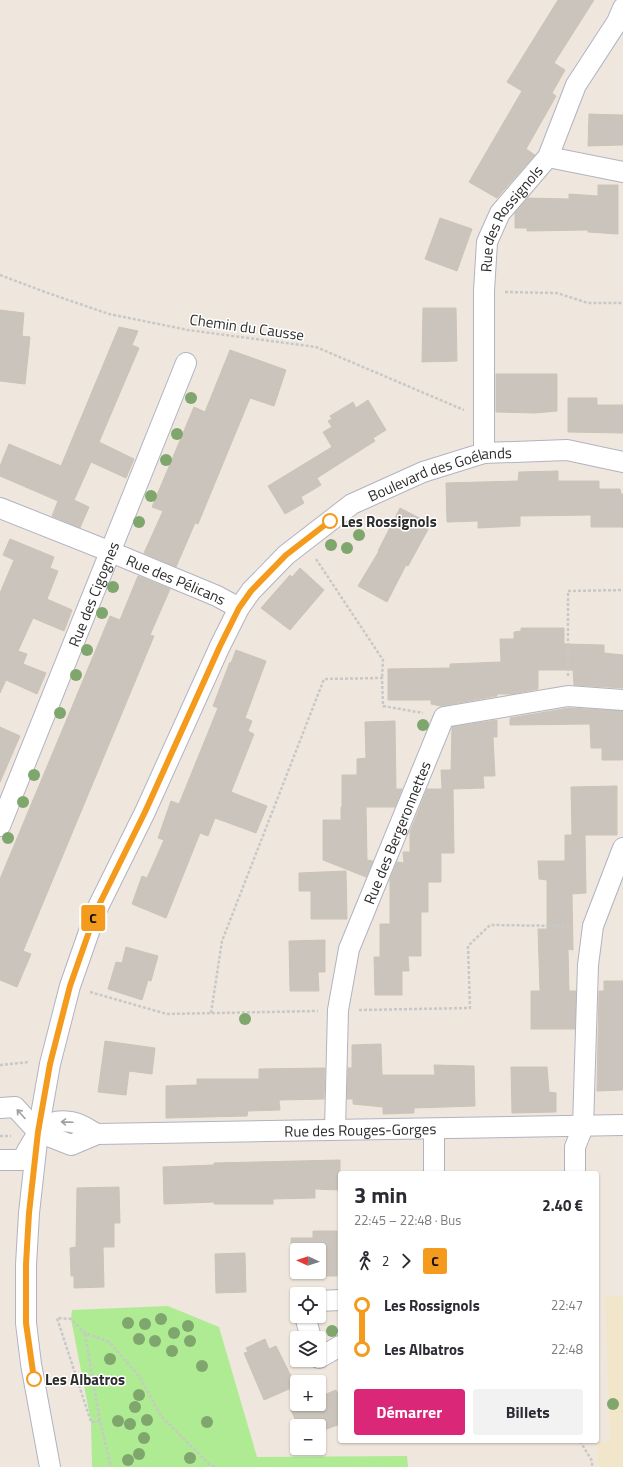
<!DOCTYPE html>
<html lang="fr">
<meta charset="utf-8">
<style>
:root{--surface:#fff;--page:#f2f2f3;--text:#2b2b33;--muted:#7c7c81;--accent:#db2777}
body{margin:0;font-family:"Titillium Web",sans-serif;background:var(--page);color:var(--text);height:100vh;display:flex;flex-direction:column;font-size:15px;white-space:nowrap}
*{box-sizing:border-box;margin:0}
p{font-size:13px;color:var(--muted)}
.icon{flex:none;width:22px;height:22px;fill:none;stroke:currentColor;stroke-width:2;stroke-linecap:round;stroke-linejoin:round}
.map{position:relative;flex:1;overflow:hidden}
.panel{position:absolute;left:338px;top:1171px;width:261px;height:272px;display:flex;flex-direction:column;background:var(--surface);border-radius:4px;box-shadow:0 1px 3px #0004}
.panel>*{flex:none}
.badge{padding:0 8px;border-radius:3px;font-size:14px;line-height:26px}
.needle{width:26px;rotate:274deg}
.buttons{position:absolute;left:290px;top:1243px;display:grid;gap:8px}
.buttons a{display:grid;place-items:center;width:36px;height:36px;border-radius:4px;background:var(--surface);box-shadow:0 1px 3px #0004;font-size:20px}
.map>.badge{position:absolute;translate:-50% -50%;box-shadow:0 0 0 2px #fff}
.legs{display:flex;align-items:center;gap:6px;height:44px;padding:0 16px;font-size:13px}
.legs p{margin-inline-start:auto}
.overview{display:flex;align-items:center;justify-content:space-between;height:68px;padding:0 16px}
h1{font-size:22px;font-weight:700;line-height:30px}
.action{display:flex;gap:8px;margin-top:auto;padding:8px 16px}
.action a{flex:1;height:46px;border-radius:4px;background:var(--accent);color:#fff;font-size:16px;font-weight:700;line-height:46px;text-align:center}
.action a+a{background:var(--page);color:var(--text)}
ul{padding:0 16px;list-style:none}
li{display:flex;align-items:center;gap:14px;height:44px;font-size:15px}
li i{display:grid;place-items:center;width:6px;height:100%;margin:0 5px;background:currentColor}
li i::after{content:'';width:10px;height:10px;margin:-5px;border:3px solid;border-radius:50%;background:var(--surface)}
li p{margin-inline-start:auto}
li:first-child i{background:linear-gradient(#0000 50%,currentColor 0)}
li:last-child i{background:linear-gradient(currentColor 50%,#0000 0)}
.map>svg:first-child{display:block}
.education{fill:#f2e6ca}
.green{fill:#afeb93}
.building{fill:#cac4bc;stroke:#cbc4b6}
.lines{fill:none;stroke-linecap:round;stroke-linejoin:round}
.minor-casing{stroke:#b1b3c1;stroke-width:22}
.path{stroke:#c8c8c8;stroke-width:2.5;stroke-dasharray:3 2;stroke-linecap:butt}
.minor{stroke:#fff;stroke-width:20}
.tree{fill:#7fa76d}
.oneway{stroke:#a0a0a0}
.line-1-casing{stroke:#fff;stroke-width:9}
.line-1{stroke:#f49b1e;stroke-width:6}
.stop-1-dot{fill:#fff;stroke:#f49b1e;stroke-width:2}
.labels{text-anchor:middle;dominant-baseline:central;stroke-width:3;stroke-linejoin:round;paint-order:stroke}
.street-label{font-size:15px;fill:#2c2c2c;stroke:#fff}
.stop-label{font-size:15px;font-weight:bold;fill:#2c2c2c;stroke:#fff;text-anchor:start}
</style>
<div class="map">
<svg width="623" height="1467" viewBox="0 0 623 1467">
<rect width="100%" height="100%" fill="#efe7dd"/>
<path class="education" d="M623,1296V1467H598L597,1442H610L605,1297Z"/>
<path class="green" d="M168,1306L219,1327L257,1457L407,1456L408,1467H92L91,1422L71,1319L72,1310Z"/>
<g class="building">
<path d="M558,0H594L554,63L565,70L552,93L556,96L526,149L535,155L497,198L469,182L522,91L507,82Z"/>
<path d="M589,114L623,115V145L588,146Z"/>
<path d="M598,185H618V234L588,232V230L527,231V228H515V213L528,198L569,199V194L598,196Z"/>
<path d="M440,218L472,229L457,271L425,259Z"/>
<path d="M423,308H456L457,361L422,362Z"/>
<path d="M0,310L24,313L22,336L30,337L25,384L0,381Z"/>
<path d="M119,327L138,331L132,345L139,348L99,442L134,459L126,478L91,462L74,500L89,507L80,528L52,516L58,501L0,476V466L9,444L61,466Z"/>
<path d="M230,350L286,370L274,406L250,398L198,524L195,523L176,567L144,553L163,511L152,507L194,407L205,412Z"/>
<path d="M496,374H557V411L535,413L496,412Z"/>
<path d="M568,398H597V405H623V433L568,432Z"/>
<path d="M368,400L386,430L373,438L375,441L317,478L321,485L301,497L304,503L285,514L268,486L332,447L323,432L332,427L328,421L332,419L330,416L353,402L356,408Z"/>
<path d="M558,471V481H599V489H620L621,494H623V527H591V515L520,516V526L478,528V521L447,522L446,483L518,481L519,472Z"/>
<path d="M400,508L431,524L408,566L406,565L387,602L358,586L379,551H378Z"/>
<path d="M10,539L54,557L50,568L58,571L47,599L72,610L64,631L33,618L18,651L27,654L23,664L46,673L37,694L6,680L0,693V593L14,560L3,555Z"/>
<path d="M300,568L324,590L290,630L261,608L290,575L292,577Z"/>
<path d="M138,576L170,589L150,635L154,636L23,951L31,954L17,987L0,980V879L110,616L120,620Z"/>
<path d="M521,628H564V644L604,645V653L623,655V688L574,685L573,670H538V689L512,694H497V696L441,706L431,704V700H388V669L450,668V664L501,662L500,639H514V632L521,631Z"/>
<path d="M236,650L266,661L245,718L252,721L248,731L254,734L231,792L267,806L256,833L215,818L208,836L200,833L166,918L132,904L142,876L147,878L164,840L158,838L171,801L179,804L218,708L213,706L230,662L231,663Z"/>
<path d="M569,708L623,711V760H602V748H591L590,724L510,725V718Z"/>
<path d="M497,720V737H493L495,776H483L484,788L453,789L454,853H441V882H428V912H421V956H408L409,971H402V995H375L374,957H380V924H390V879L397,862L404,863L403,852H410V832L427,789H442L441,770H451L452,727Z"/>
<path d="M395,721L396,789H402L395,807H366L367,860L373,861L366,877L323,860V820H341V807H342V775H357V759L366,758L365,722Z"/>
<path d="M0,727L20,736L0,782Z"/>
<path d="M617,786V835H572L571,787Z"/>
<path d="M565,835H585L586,893L572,894L573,950L568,949L569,991H576L575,1029H531V991H540L538,929H547V880L539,879L538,861H565Z"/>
<path d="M346,871L347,919H311V891H299V873Z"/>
<path d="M325,940V972H318L319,991H290L289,941Z"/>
<path d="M126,947L158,956L151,981L148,980L142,1000L108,989L116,962L122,963Z"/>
<path d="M604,981H623V1090L597,1091L599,991H604Z"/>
<path d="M105,1041L155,1048L152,1074L129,1071L126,1095L98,1092Z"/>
<path d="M381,1044L382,1075H435L434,1065L474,1066L475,1106L414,1108V1113L383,1114V1107L353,1104V1099H347L348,1068H352V1045Z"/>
<path d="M511,1067H547L549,1092L556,1093V1112L512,1113Z"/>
<path d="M325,1068L324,1099L279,1100L280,1110L248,1111L247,1116L166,1118V1086L197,1085V1079H259V1069Z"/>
<path d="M340,1160V1190L315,1189V1198L273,1199V1204H214V1202L164,1204L163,1167L214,1165V1163Z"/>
<path d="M119,1187L120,1223H114V1247H103L104,1287L74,1288V1276H71L70,1248L76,1247L77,1188Z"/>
<path d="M313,1231H337V1276H306V1272H319V1250H297V1271H292L291,1238H313Z"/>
<path d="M245,1253L246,1292L216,1293L215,1254Z"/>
<path d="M265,1339L269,1349L276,1346L296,1386L264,1400L244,1353L248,1352L246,1348Z"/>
<path d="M336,1390L340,1399V1424L319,1432V1426H298L291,1410L304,1404H319V1397Z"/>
</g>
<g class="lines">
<g class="minor-casing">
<g id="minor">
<path d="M548,157L623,172"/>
<path id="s1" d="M484,453V291L487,242L500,213L548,157L576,85L617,22L623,8"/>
<path id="s2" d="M0,508L111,552L217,596L239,608"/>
<path id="s3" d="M0,826L186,363"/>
<path id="s4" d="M0,1108L15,1107L38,1132L71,1145L97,1134L623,1125"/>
<path id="s5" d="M335,1129L338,1010L349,949L444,717L568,696L623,700"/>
<path d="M0,1160H22C35,1138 41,1117 71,1122C80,1123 89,1130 97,1134"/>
<path d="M434,1173V1129"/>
<path d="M575,1173V1147L583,1127L588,965L593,926L623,848"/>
<path d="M319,1301L340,1300"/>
<path d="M305,1316L311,1338"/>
<path d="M319,1358L340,1346"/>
<path id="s6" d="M50,1467L31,1364L26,1323V1265L29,1213L38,1132L50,1064L70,986L97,909L145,812L220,646L239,608L251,591L286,555L352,504L423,472L484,453L567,450L623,462"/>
</g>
</g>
<g class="path">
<path d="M0,275L45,292L109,314L188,330L316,347L464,410"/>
<path d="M505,292L557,293L588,303H623"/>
<path d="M316,559L383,660L382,678"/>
<path d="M568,676V591L623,590"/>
<path d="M90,992L167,1014L318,1011"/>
<path d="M359,1010L470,1008L468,946L490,925L571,926"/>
<path d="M211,1013L222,941L324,679L382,678L383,706L423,713"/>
<path d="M0,1065L29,1062"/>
<path d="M0,1136H11"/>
<path d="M85,1334L100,1421L111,1467"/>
<path d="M100,1421L91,1422L57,1318L71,1319L85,1333L109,1342L139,1376L161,1416L212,1467"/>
<path d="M580,1441L592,1461V1467"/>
<path d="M212,1466L217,1467"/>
</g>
<use href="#minor" class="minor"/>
</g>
<g class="tree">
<circle cx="191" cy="398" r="6"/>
<circle cx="177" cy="434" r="6"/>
<circle cx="166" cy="460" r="6"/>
<circle cx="151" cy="496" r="6"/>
<circle cx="139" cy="522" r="6"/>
<circle cx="359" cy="535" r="6"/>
<circle cx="331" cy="545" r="6"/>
<circle cx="347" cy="548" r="6"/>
<circle cx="113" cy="587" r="6"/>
<circle cx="102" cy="613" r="6"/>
<circle cx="87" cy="650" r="6"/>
<circle cx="76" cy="675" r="6"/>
<circle cx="60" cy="713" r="6"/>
<circle cx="423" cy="725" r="6"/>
<circle cx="34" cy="775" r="6"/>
<circle cx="23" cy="802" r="6"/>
<circle cx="8" cy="838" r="6"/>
<circle cx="245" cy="1019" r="6"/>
<circle cx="161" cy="1319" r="6"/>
<circle cx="128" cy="1323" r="6"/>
<circle cx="145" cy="1324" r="6"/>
<circle cx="188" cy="1326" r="6"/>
<circle cx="332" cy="1331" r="6"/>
<circle cx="174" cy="1333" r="6"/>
<circle cx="139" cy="1339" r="6"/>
<circle cx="155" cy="1341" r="6"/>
<circle cx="190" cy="1341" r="6"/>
<circle cx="172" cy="1351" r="6"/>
<circle cx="110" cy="1359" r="6"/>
<circle cx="202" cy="1366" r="6"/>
<circle cx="139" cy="1395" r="6"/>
<circle cx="613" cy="1404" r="6"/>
<circle cx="135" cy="1407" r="6"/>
<circle cx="147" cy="1420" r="6"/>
<circle cx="118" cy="1421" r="6"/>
<circle cx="207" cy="1422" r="6"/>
<circle cx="130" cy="1424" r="6"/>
<circle cx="144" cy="1438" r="6"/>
<circle cx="139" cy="1454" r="6"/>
<circle cx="190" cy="1458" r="6"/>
<circle cx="128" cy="1460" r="6"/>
</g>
<defs><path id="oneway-shaft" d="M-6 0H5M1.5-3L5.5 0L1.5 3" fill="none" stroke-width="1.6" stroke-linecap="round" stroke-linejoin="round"/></defs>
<g class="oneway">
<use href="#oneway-shaft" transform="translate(21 1114) rotate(-132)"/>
<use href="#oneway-shaft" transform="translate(67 1122) rotate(-178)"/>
</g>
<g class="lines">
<g class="line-1-casing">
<path id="line-1" d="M34,1379L26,1323V1264L29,1213L38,1132L50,1064L70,986L97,909L145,812L220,646L239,608L251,591L286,555L330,521"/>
</g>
<use href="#line-1" class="line-1"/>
</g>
<g class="stop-1-dot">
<circle cx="330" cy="521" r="7"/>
<circle cx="34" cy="1379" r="7"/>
</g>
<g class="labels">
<g class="street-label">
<text stroke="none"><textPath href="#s1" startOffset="242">Rue des Rossignols</textPath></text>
<text transform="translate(247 327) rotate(8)">Chemin du Causse</text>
<text stroke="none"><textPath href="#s6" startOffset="1150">Boulevard des Goélands</textPath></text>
<text stroke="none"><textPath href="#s2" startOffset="190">Rue des Pélicans</textPath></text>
<text stroke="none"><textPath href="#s3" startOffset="250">Rue des Cigognes</textPath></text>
<text stroke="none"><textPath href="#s5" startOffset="307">Rue des Bergeronnettes</textPath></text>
<text stroke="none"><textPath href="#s4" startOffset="376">Rue des Rouges-Gorges</textPath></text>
</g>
<g class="stop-label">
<text x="341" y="521">Les Rossignols</text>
<text x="45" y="1379">Les Albatros</text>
</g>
</g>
</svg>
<div class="buttons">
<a><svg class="needle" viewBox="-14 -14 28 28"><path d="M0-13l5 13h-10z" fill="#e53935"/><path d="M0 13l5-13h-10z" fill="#7c7c81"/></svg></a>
<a><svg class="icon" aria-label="locate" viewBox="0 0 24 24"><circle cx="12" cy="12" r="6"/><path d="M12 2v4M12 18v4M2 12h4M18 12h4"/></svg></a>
<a><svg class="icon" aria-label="layers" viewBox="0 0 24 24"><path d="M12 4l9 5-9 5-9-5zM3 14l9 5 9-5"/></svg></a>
<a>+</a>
<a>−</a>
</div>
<b class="badge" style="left:93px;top:918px;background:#f49b1e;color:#111">C</b>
<section class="panel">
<div class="overview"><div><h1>3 min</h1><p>22:45 – 22:48 · Bus</p></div><b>2.40 €</b></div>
<div class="legs"><svg class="icon" aria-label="walk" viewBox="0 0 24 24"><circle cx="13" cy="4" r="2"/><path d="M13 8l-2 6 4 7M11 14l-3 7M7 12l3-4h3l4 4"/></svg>2<svg class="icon" aria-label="forward" viewBox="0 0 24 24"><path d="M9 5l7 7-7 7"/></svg><b class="badge" style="background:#f49b1e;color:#111">C</b></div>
<ul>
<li><i style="color:#f49b1e"></i><b>Les Rossignols</b><p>22:47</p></li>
<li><i style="color:#f49b1e"></i><b>Les Albatros</b><p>22:48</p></li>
</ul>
<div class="action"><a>Démarrer</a><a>Billets</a></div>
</section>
</div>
